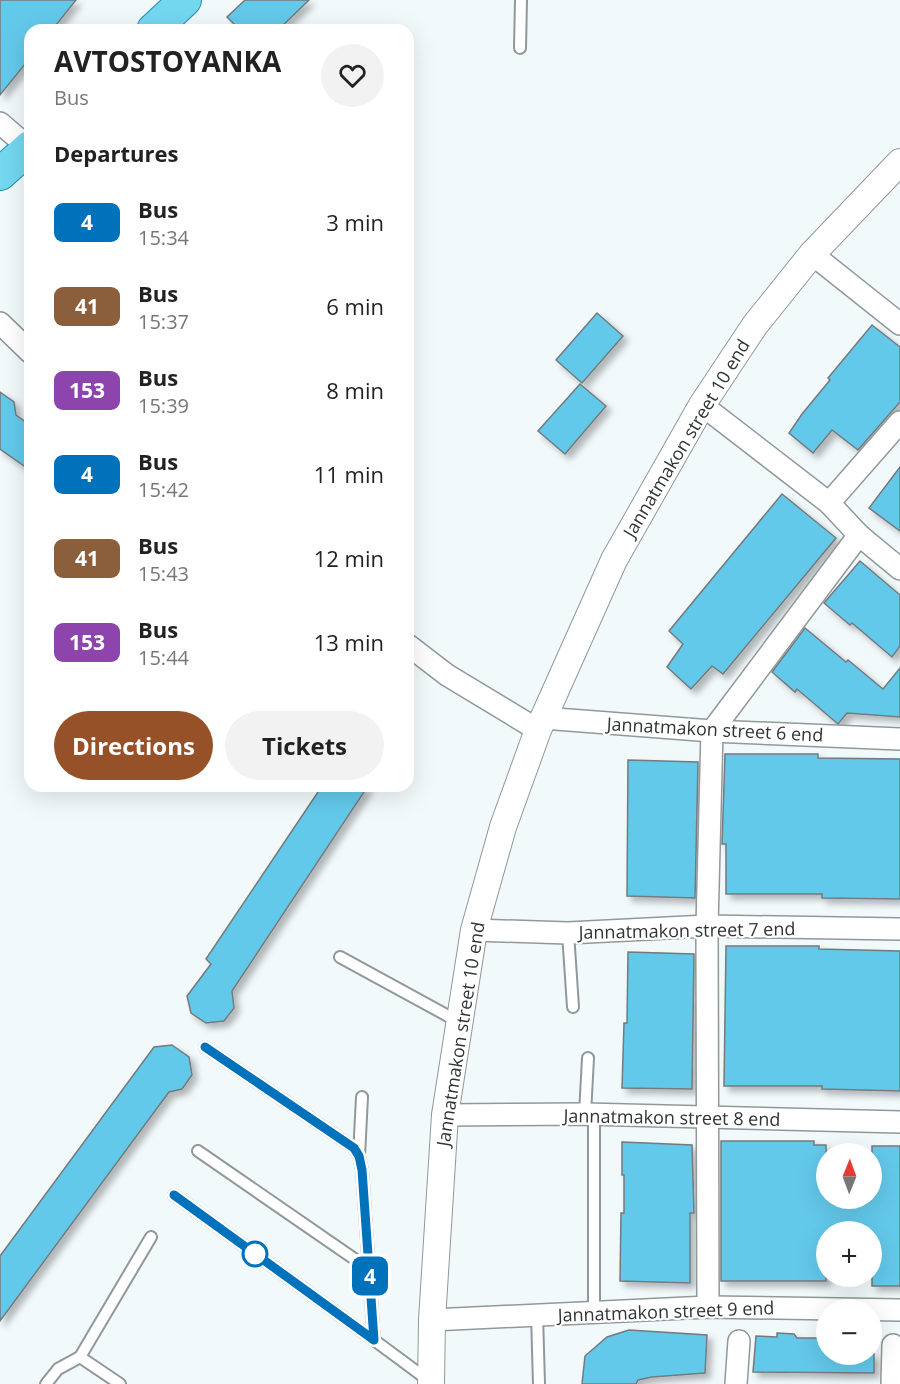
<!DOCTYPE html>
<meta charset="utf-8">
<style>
:root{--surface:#fff;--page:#f2f2f2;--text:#222;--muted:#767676;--accent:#975129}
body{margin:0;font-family:"Open Sans",sans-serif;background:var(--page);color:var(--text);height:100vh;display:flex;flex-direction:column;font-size:22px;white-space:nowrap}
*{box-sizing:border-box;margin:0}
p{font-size:20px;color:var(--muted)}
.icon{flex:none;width:33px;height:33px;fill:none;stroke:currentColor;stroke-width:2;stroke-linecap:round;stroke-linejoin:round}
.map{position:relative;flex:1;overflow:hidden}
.details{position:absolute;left:24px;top:24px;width:390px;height:768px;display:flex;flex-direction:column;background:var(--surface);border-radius:18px;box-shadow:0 6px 24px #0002}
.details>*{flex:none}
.badge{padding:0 12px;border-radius:9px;font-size:21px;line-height:39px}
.needle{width:39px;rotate:1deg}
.buttons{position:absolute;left:816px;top:1143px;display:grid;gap:12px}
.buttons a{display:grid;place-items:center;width:66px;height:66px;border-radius:50%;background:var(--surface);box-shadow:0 6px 24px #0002;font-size:30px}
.map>.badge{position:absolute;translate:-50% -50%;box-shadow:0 0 0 3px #fff}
h2{padding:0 30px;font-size:22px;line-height:54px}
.round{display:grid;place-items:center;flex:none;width:63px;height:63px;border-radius:32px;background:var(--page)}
.summary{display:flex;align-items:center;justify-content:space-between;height:102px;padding:0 30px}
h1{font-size:28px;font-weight:700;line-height:45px}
.primary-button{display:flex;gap:12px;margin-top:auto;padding:12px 30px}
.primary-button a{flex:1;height:69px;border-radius:36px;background:var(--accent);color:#fff;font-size:24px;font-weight:700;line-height:69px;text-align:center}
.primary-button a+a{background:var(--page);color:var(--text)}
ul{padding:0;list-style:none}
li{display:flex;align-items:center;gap:18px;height:84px;padding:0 30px}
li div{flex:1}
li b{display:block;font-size:22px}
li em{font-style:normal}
li .badge{min-width:66px;font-weight:700;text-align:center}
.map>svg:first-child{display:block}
.building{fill:#63c9eb;stroke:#747a7d;stroke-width:1.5;filter:url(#shadow)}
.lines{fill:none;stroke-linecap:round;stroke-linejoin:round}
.service-casing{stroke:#91989a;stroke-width:14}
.minor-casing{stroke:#91989a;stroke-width:24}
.tertiary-casing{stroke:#91989a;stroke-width:28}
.primary-casing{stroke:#218ca8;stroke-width:34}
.service{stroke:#fff;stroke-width:10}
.minor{stroke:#fff;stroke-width:21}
.tertiary{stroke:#fff;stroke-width:26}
.primary{stroke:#74d7f0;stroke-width:32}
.line-casing{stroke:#fff;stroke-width:14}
.line{stroke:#0072bc;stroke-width:9}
.stop-dot{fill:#fff;stroke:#0072bc;stroke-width:3}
.labels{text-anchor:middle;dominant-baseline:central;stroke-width:4.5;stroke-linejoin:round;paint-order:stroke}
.street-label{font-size:18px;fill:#313435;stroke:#fff}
</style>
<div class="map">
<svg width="900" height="1384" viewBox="0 0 900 1384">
<defs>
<filter id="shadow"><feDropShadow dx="5" dy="5" stdDeviation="3" flood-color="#0004"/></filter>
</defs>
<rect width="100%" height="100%" fill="#f2f9fb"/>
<g class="building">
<path d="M0,0H76L52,30H30V58L0,95Z"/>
<path d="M245,0H309L278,30H240L227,17Z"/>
<path d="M597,313L623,336L582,383L556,360Z"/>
<path d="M872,325L900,347V402L858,450L832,430L813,453L789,433L802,414L830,380L828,378Z"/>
<path d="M580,384L606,406L565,454L538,431Z"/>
<path d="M0,392L14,402L16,415L30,425V470L0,449Z"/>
<path d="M900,467V531L869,508Z"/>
<path d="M782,494L836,538L723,674L712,666L691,689L667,667L683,644L669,631Z"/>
<path d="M860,561L900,595V646L892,657L852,623L850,625L824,603Z"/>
<path d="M805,628L846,662L848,660L883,689L900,668V717L847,713L838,724L797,689L795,692L772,672Z"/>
<path d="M725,754H818V758L900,759V899L822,898V894H726V844H722Z"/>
<path d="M628,760L698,762L695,898L627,896Z"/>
<path d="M322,786H368L232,991L234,1008L224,1021L206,1023L191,1013L187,996L211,964L206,959Z"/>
<path d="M726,946H819V949L900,951V1091L822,1089V1086H724Z"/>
<path d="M628,952L694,954L692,1089L622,1088L624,1023H627Z"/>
<path d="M172,1045L189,1057L192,1075L182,1089L169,1092L0,1321V1256L154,1047Z"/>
<path d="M721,1141H814V1145H826V1198H872V1146H900V1286H872V1232H826V1281H721Z"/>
<path d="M622,1142L692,1145L694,1213H690V1283L620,1281L621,1213H624V1175H622Z"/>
<path d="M629,1330L707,1335L705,1373L652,1377L638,1380L636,1384H582L585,1356L607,1337Z"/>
<path d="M777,1333L794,1334L797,1338H826V1354H874V1373L753,1372L756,1336L777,1337Z"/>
</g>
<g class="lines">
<g class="service-casing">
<g id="service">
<path d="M520,48L521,0"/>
<path d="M568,933L573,1007"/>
<path d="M340,957L459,1022"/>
<path d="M205,1047L354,1148L359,1156L362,1170L374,1340L428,1380"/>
<path d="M585,1114L588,1058"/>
<path d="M594,1114V1312"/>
<path d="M198,1151L369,1269"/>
<path d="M359,1156L362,1097"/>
<path d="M174,1195L374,1340"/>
<path d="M537,1315L539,1384"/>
<path d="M80,1357L151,1237"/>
<path d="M46,1384L58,1369L80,1357L120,1384"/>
</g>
</g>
<g class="minor-casing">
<g id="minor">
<path d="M0,123L29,148"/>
<path d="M812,254L900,324"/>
<path d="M0,323L30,352"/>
<path d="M702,405L829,503L859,535L900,569"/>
<path d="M829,503L900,422"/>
<path d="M408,645L447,675L538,730"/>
<path d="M543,718L712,731L900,739"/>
<path d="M474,930L568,933L707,926L900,929"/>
<path d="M445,1115L585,1114L900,1122"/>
<path d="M708,1307L707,926L712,731L859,535"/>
<path d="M432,1320L708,1307L900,1310"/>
<path d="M736,1384L739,1341"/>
<path d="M892,1384L893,1345"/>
</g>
</g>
<g class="tertiary-casing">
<path id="tertiary" d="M431,1384L432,1320L445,1115L474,930L503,827L538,730L614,560L702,405L755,325L812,254L900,162"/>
</g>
<g class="primary-casing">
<g id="primary">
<path d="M153,30L185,0"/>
<path d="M0,174L30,147"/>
</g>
</g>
<use href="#service" class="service"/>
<use href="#minor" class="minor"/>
<use href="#tertiary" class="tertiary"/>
<use href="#primary" class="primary"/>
</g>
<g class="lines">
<g class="line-casing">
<path id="line" d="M174,1195L374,1340L362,1170L359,1156L354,1148L205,1047"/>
</g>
<use href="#line" class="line"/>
</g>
<circle class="stop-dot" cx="255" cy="1254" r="12"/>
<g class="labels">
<g class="street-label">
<text transform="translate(686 438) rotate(-59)">Jannatmakon street 10 end</text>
<text transform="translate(715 729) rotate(3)">Jannatmakon street 6 end</text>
<text transform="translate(687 930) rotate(-1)">Jannatmakon street 7 end</text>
<text transform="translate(460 1034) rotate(-81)">Jannatmakon street 10 end</text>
<text transform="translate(672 1117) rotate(1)">Jannatmakon street 8 end</text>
<text transform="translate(666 1311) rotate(-2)">Jannatmakon street 9 end</text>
</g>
</g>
</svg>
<div class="buttons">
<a><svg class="needle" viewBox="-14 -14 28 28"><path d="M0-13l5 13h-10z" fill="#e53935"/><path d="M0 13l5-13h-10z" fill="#767676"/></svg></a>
<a>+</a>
<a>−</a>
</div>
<b class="badge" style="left:370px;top:1276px;background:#0072bc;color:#fff">4</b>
<section class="details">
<div class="summary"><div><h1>AVTOSTOYANKA</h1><p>Bus</p></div><a class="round"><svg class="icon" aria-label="heart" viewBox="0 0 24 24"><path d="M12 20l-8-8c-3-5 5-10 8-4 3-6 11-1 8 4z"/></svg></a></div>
<h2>Departures</h2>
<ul>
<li><span class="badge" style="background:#0072bc;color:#fff">4</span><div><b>Bus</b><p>15:34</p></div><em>3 min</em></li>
<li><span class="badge" style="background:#8b5e3c;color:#fff">41</span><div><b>Bus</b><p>15:37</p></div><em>6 min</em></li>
<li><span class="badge" style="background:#8e44ad;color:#fff">153</span><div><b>Bus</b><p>15:39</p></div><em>8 min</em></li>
<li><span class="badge" style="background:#0072bc;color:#fff">4</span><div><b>Bus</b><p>15:42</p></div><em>11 min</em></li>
<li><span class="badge" style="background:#8b5e3c;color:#fff">41</span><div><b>Bus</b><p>15:43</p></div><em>12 min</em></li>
<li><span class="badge" style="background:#8e44ad;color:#fff">153</span><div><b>Bus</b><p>15:44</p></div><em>13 min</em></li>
</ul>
<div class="primary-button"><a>Directions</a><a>Tickets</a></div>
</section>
</div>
